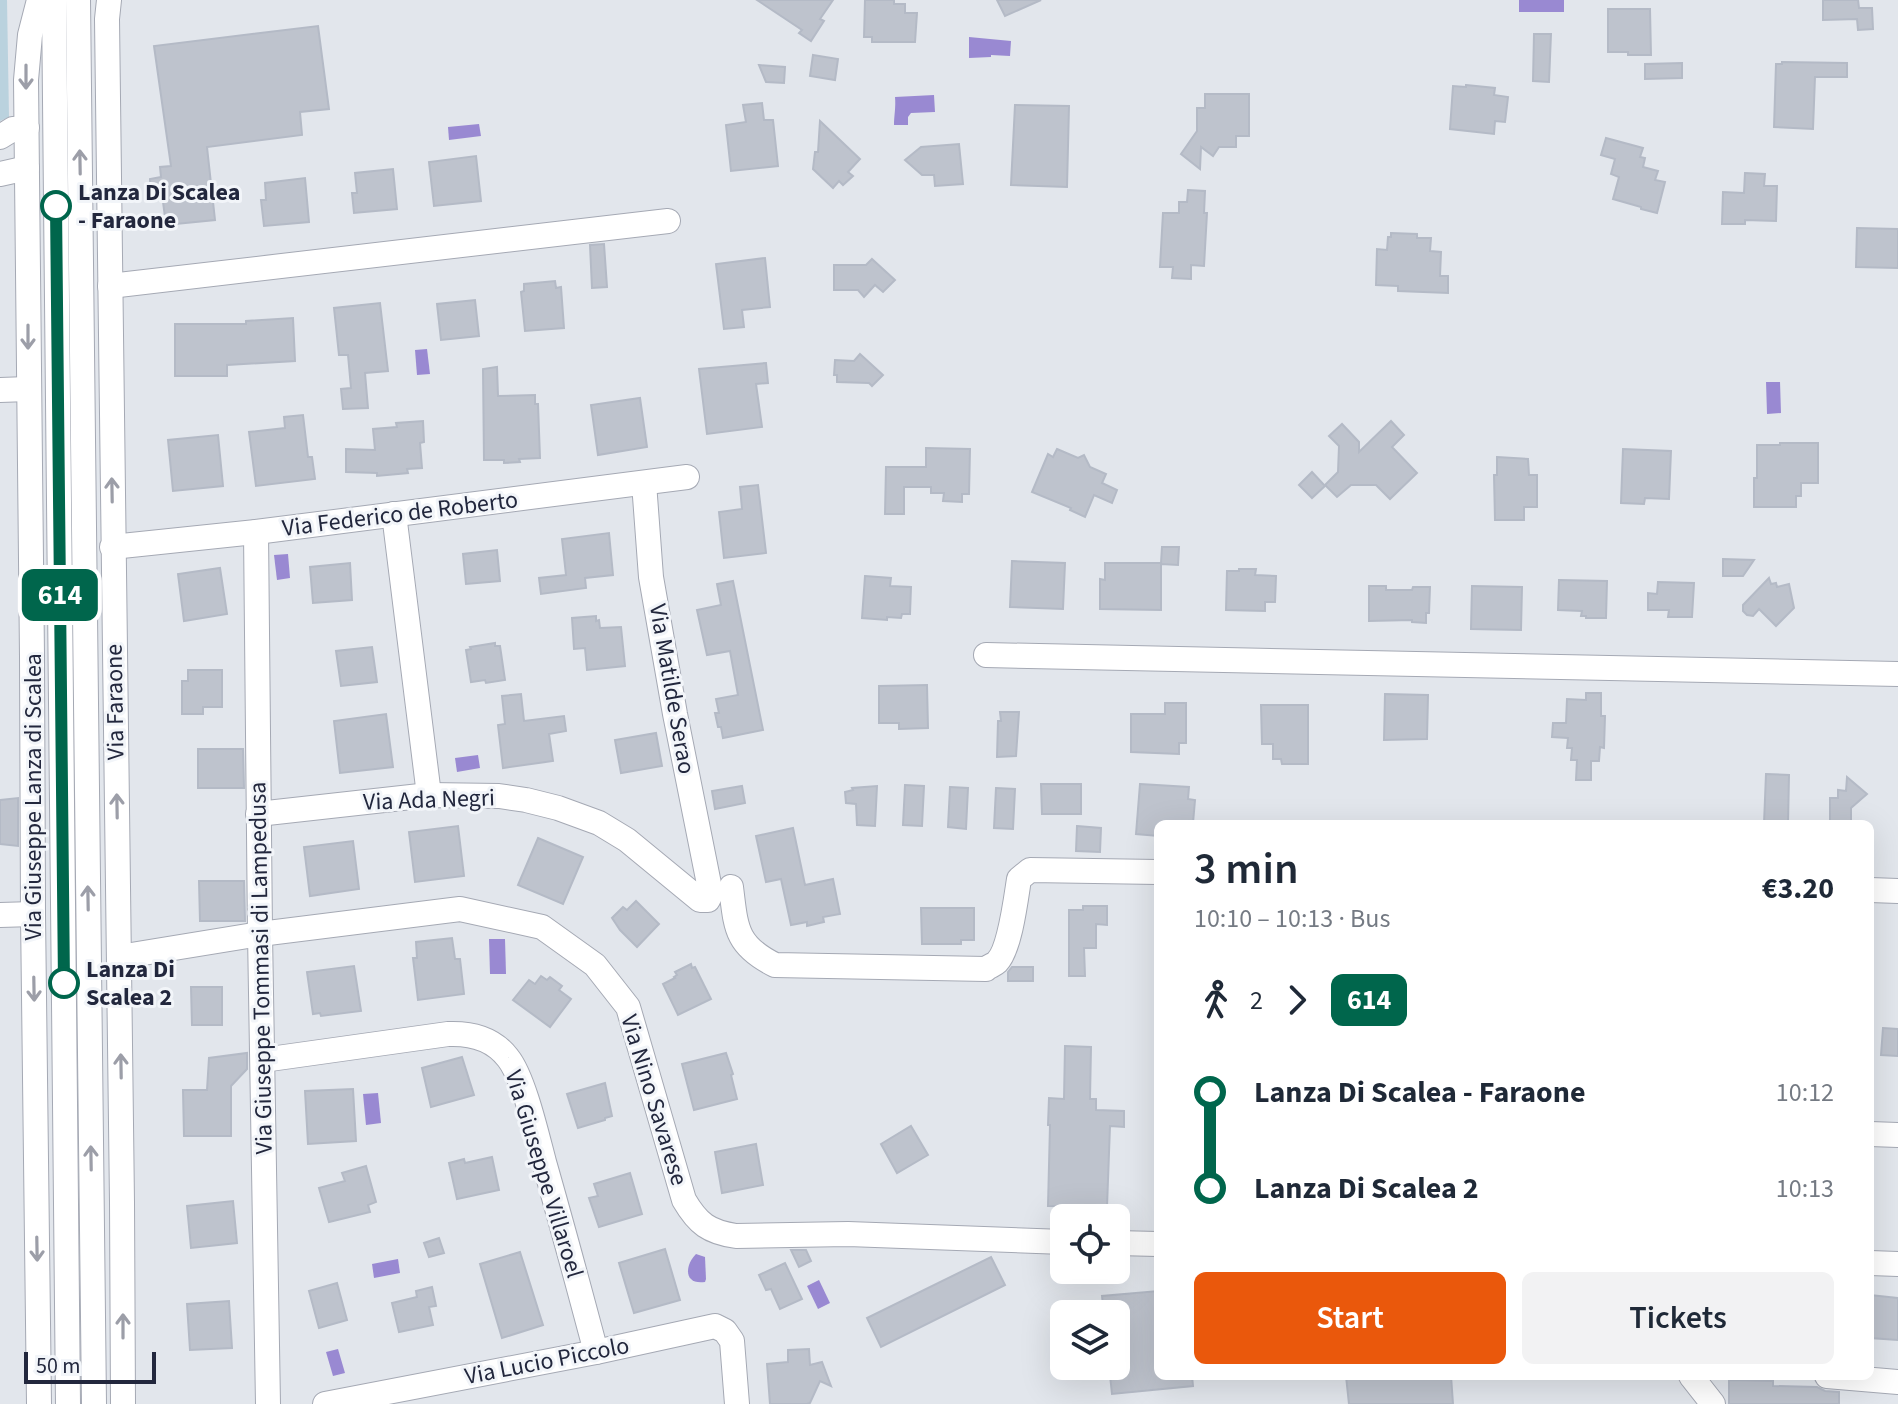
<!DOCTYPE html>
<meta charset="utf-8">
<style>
:root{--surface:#fff;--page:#f2f2f3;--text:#1f2937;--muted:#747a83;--accent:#ea580c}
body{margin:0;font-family:"Source Sans 3",sans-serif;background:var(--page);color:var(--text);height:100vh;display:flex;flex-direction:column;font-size:30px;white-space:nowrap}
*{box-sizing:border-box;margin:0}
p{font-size:26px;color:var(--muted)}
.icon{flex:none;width:44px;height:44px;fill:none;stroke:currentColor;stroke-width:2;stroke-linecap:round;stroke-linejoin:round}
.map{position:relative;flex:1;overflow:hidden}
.drawer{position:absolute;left:1154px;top:820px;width:720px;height:560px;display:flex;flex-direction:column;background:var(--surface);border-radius:12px;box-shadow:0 8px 32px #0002}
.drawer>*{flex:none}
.badge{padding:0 16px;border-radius:12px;font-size:28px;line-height:52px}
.tools{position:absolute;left:1050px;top:1204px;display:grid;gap:16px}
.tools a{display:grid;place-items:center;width:80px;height:80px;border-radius:12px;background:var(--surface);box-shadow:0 8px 32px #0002;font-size:40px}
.scale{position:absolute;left:24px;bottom:20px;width:132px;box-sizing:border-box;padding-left:8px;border:4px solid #22273d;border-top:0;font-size:22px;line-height:28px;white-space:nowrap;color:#22273d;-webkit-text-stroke:6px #f2f5f9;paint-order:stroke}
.map>.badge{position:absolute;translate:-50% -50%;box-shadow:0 0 0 4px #fff}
.legs{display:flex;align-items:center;gap:12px;height:88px;padding:0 40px;font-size:26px}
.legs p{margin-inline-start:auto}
.summary{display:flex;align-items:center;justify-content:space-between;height:136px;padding:0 40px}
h1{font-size:44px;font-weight:600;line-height:60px}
.primary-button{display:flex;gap:16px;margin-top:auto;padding:16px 40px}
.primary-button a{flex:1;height:92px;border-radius:12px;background:var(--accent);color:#fff;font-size:32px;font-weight:600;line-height:92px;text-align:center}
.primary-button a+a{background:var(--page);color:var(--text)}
ul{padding:0 40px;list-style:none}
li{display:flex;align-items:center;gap:28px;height:96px;font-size:30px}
li i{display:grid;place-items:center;width:12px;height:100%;margin:0 10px;background:currentColor}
li i::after{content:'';width:20px;height:20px;margin:-10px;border:6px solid;border-radius:50%;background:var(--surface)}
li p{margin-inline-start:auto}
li:first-child i{background:linear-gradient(#0000 50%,currentColor 0)}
li:last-child i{background:linear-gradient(currentColor 50%,#0000 0)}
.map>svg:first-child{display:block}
.green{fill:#bad2de}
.water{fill:#9989d2}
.building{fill:#bec3cd;stroke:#b4bac6;stroke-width:2}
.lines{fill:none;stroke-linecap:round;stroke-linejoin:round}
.minor-casing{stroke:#a5a9b4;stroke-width:26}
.minor{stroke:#fff;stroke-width:24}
.oneway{stroke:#9c9ea8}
.line-1-casing{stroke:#fff;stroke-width:18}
.line-1{stroke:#00664c;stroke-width:12}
.stop-1-dot{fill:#fff;stroke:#00664c;stroke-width:4}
.labels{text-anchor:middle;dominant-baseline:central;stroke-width:6;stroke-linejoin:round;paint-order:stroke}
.stop-label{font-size:24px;font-weight:bold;fill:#22273d;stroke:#f2f5f9;text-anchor:start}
.street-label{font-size:24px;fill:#22273d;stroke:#f2f5f9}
</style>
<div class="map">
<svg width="1898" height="1404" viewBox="0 0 1898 1404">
<rect width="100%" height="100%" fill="#e2e6ec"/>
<path class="green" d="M0,0H7L9,117L0,121Z"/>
<g class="water">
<rect x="1519" y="0" width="45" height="12"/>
<path d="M969,37L1011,41L1010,56L991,55V57L969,58Z"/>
<path d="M934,95L935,112L911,113L908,117V125H894C894,116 896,107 895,97Z"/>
<path d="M479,124L481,136L449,140L448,127Z"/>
<path d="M427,349L430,374L417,375L415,350Z"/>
<path d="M1766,382H1780L1781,413L1767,414Z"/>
<path d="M288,554L290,578L277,580L274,555Z"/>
<path d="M478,755L480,768L457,772L455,758Z"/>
<path d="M489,939H505L506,974H490Z"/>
<path d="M378,1093L381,1123L366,1125L363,1094Z"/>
<path d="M696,1254L705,1257L706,1279L705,1282C683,1285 685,1265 696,1254Z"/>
<path d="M398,1259L400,1273L374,1278L372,1264Z"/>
<path d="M819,1280L830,1303L818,1309L807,1286Z"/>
<path d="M338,1349L345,1373L333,1376L326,1352Z"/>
</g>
<g class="building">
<path d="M757,0H833L820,19L824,21L811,41L799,33L802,30Z"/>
<path d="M865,0H894V4H905V13H917L915,42H872V37H864Z"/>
<path d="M997,0H1041L1005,16Z"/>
<path d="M1823,0H1858L1859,8H1872L1873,29L1858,30L1857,19L1823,20Z"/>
<path d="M1608,9H1650L1651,55H1628V52H1608Z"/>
<path d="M318,26L329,109L300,112L302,135L207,147L215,220L166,225L162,194L151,195L150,179L161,177L160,167L171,166L154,46Z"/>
<path d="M1534,34H1551L1549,82L1533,81Z"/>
<path d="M813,55L838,59L835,80L810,76Z"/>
<path d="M1782,62L1847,63V77H1815L1813,129L1774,127L1776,64H1782Z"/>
<path d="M1682,63V78L1645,79V64Z"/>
<path d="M759,65L785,67L784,83L766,82Z"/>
<path d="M1466,85L1495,88L1494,95L1508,97L1505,122L1495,121L1494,134L1450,129L1453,86L1466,87Z"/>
<path d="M1205,94H1249V136H1236V147H1219L1213,156L1201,147L1200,169L1181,154L1197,131V108H1205Z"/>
<path d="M762,103L764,120H773L778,166L731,171L726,125L746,122L743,105Z"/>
<path d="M1015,105L1069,106L1067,187L1011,185Z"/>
<path d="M820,121L860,159L848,172L853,176L843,185L839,181L833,188L813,169L815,152H818Z"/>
<path d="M1606,138L1643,148L1640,157L1645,158L1643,167L1658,171L1655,180L1665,182L1657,213L1641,209V207L1613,199L1619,177L1611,174L1615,159L1601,155Z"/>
<path d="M959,144L963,184L935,186L934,175H922L905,160L921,147Z"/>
<path d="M476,156L481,201L434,206L429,162Z"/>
<path d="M393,169L397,209L354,213L352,193H357L355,173Z"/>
<path d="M1745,173L1765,174L1764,186H1777L1776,221L1745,220V224H1722L1723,192L1744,193Z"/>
<path d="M305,178L309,222L264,226L261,200H266L265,183Z"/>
<path d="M1188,190L1205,191L1204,213H1207L1204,266L1191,265V279L1172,278L1173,267H1160L1163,213H1179V202H1187Z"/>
<path d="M1857,228L1898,229V268L1856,267Z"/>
<path d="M1391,233L1417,234V238H1431L1430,251L1441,252L1440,276H1448V293L1398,291V286L1376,285L1377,249L1387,250L1388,237H1391Z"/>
<path d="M604,244L607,287L592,288L590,245Z"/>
<path d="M765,258L770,307L742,310L744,327L724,329L716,264Z"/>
<path d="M872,259L895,280L883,292L875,285L864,297L858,290H834V265H866Z"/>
<path d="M555,281L556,288L561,287L564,328L525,331L521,292L524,291V284Z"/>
<path d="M475,300L479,336L441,340L437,304Z"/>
<path d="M380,303L388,371L365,373L368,408L343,409L341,389L351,388L348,355H339L334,308Z"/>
<path d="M293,318L295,361L227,365V376H175V324H246V321Z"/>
<path d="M860,354L883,375L872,386L869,383L837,382V375H834L835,360L854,361Z"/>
<path d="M766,363L768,383L756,384L762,427L707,434L699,369Z"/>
<path d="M497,367L498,396L535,395V404H538L540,458L519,459L520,462L504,463V460H484L483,369Z"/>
<path d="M640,398L647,447L598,455L591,405Z"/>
<path d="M303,415L308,457H312L315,479L256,486L249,432L285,428L284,417Z"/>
<path d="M423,421L424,442L420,443L422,468L407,469L408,473L377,476V473L346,472V449L375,450L373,429L397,427L396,423Z"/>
<path d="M1391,421L1404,435L1392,447L1417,473L1390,499L1376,485H1351L1337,497L1325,485L1338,472L1339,446L1329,436L1342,424L1359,442V452Z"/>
<path d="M218,435L223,486L173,491L168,440Z"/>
<path d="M1780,443H1818V483H1801V496H1796V507H1754V478H1757V445H1780Z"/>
<path d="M926,448L970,449L969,494H962V502L943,501L944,493H931V487H904V514H885L886,467H926Z"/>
<path d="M1057,449L1078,458L1084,455L1090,467L1106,474L1102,483L1117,490L1112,503L1094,495L1085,517L1070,510L1071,508L1032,492L1048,454L1053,457Z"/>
<path d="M1623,449L1671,451L1669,499L1645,498L1644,504L1621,503Z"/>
<path d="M1497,457L1528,459L1529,475H1537V507H1524V520H1495L1494,475H1497Z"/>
<path d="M1312,472L1325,486L1312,498L1299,485Z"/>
<path d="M758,485L766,553L724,558L719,512L742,509L740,487Z"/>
<path d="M609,533L613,575L585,578L586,588L541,594L539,578L566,575L562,539Z"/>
<path d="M1162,547H1179L1178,565L1161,564V610L1100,609V579L1105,580V563H1161Z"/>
<path d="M497,550L500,581L466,584L463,554Z"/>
<path d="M1723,559L1754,560L1743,576H1723Z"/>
<path d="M1012,561L1065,563L1063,609L1010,607Z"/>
<path d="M350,563L352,600L313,603L310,567Z"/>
<path d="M220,568L227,614L184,621L178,574Z"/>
<path d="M1239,569H1256L1255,575L1276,576L1275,602H1265V611L1226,610L1227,571H1239Z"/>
<path d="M865,576L891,578L890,586L911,587L910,614H902L901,618L887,617V620L862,618Z"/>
<path d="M1769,578L1771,584L1776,583L1777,587L1789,584L1794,608L1776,626L1759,609L1753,616L1747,615L1743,611V605Z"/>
<path d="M1559,580L1607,581L1606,618H1586V616H1581L1582,611L1558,610Z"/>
<path d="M733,581L763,730L723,738L721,727H718L715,713H719L716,699L738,695L730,651L707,655L697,610L721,605L717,584Z"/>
<path d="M1658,582L1694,583L1692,617H1668L1669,610H1648V593L1657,594Z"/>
<path d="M1369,586H1386V590H1412L1413,587H1430L1429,613H1426V623L1412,622V620L1369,621Z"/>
<path d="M1472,586L1522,587L1521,630L1471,629Z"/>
<path d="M596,616V621L599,620L600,628L621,627L625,666L587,670L585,648L574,649L572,618Z"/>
<path d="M495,643V646H500L505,680L486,683L485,680L471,682L466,650L471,649L470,647Z"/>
<path d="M372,647L377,682L341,686L336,651Z"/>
<path d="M188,670H222V707H203V714H182V681H188Z"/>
<path d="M927,685L928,728L899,729V723H879V686Z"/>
<path d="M1586,693H1601V716H1605L1604,748L1600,747L1599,761H1591V780H1576L1577,760H1571L1572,748H1567L1568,738L1552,737L1553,723H1566L1567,699L1586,700Z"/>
<path d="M521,694L524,721L564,716L566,731L549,734L553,761L503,768L498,725L505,724L502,696Z"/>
<path d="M1385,694L1428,695L1427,739L1384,740Z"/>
<path d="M1165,703H1186V743H1179V754L1131,752V714H1165Z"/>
<path d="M1261,705H1308V764H1282L1281,759H1273V744H1262Z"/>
<path d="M1000,712H1019L1016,756L997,757L998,721H1001Z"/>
<path d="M386,714L393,767L340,773L334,721Z"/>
<path d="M656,733L662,766L621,773L615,740Z"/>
<path d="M198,749H243L244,788H198Z"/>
<path d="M1766,774L1789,775L1788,824H1764Z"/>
<path d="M1847,777L1867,794L1851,808V824H1830V798H1838V790L1846,791Z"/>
<path d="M1041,784H1081V814H1042Z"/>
<path d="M1140,784L1189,787L1188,799L1195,800L1193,823L1158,824V836L1136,834Z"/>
<path d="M905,785L924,786L922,826L903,825Z"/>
<path d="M742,786L745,803L715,809L712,791Z"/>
<path d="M877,786L875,826L857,825L856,804L846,803L845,792L853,790L852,788Z"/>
<path d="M950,787L968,788L966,829L948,827Z"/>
<path d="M996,788L1015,789L1013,829L994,828Z"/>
<path d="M18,798V846L0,844V800Z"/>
<path d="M458,826L464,876L415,882L409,832Z"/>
<path d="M1077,826L1101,828L1100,852L1076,851Z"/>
<path d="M793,828L805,885L833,879L840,914L823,917L824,922L807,926V922L791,925L781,879L766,882L756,836Z"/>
<path d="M538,838L583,857L563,904L518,885Z"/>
<path d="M353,841L359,889L310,896L304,847Z"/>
<path d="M199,881H244L245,921H200Z"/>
<path d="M636,901L659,924L637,947L620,930L612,918L623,907L627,910Z"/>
<path d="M1083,906H1107V925L1096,924V948H1084L1085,976H1069V910H1083Z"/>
<path d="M921,908H974V940H961V944H922Z"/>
<path d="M452,938L455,959H460L464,994L418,1000L413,958H417L416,942Z"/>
<path d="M691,964L692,968L695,967L711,999L678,1015L663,984L675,978L674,977L677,975L675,972Z"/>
<path d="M354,966L361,1011L321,1016L320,1013L313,1014L307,972Z"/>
<path d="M1012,967H1033V981H1008V972Z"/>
<path d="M541,976L547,980L550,977L562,986L559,990L571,999L550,1027L513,1000L529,980L535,984Z"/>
<path d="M191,987H222V1025H192Z"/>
<path d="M1883,1028L1898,1029V1056L1881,1055Z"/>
<path d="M1065,1046L1091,1047L1090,1099H1096V1110L1124,1111V1127L1110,1126L1107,1207L1048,1206L1050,1125H1048L1049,1098L1064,1099Z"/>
<path d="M247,1053V1069L231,1086V1136H184L183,1090H207L209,1058Z"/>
<path d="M726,1053L733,1074L731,1075L737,1099L694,1110L682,1064Z"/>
<path d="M462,1057L474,1095L431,1107L422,1068Z"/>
<path d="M605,1083L612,1116L605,1118V1120L578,1128L567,1094Z"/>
<path d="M353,1089L356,1141L308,1144L305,1091Z"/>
<path d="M911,1126L928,1155L897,1173L881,1144Z"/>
<path d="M756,1144L763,1185L722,1193L715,1152Z"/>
<path d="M492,1157L499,1190L457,1199L449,1163L464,1159L465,1163Z"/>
<path d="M366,1166L376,1202L368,1205L370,1212L329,1222L319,1188L345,1181L342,1173Z"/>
<path d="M630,1173L642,1214L599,1227L589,1198L598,1196L594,1184Z"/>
<path d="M233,1201L237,1243L191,1248L187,1206Z"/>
<path d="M439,1238L444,1253L429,1257L424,1243Z"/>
<path d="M665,1249L680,1300L634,1313L619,1263Z"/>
<path d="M791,1250H806L811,1261L799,1267Z"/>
<path d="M520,1252L543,1325L502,1338L480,1264Z"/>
<path d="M991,1257L1005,1285L881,1347L867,1318Z"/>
<path d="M785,1263L802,1299L780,1309L771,1289L766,1290L759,1275Z"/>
<path d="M337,1283L347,1320L319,1328L309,1291Z"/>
<path d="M432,1287L436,1306L429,1307L433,1325L399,1332L392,1303L417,1297L416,1291Z"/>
<path d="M1158,1291V1376H1192L1193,1386L1112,1394L1109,1366H1116V1314H1104L1102,1296Z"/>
<path d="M1870,1295L1898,1298V1340L1870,1338Z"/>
<path d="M229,1301L232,1348L190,1350L187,1304Z"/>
<path d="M809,1349L810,1365L822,1362L831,1386L820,1381L810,1403L807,1404H770L767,1364L788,1362V1350Z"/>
<path d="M1346,1376H1451L1453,1404H1349Z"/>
<path d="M1729,1380L1773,1381V1386L1817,1387L1825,1391L1839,1392V1404H1729Z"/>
</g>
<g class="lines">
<g class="minor-casing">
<g id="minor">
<path d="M39,0L30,35L26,80L32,656L33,914L39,1404"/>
<path d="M54,0L68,1404"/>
<path d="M78,0L94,1404"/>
<path d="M109,0L107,19L122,1202L123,1404"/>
<path d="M0,137L13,129L27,128"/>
<path d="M0,174L27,168"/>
<path d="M110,286L668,221"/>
<path d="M0,390L28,389"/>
<path d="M394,514L429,795"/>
<path d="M256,532L260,934L268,1404"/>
<path d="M112,547L256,532L687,477"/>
<path d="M986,655L1898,674"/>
<path d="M258,814L429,795L499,796L526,800L558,808L599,823L627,840L700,900H708L711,894L675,714L651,577L644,483"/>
<path d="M731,887C736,927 735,945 775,965L986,969C989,966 994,965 997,962C1010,949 1016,898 1019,879L1030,870L1158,872"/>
<path d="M1870,890L1898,891"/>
<path d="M0,915L33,914"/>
<path d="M119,957L260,934L460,909L542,927L595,965L628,1007L684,1200C698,1224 709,1232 736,1236L848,1234L1064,1242"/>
<path d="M263,1060L448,1034C471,1033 493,1038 508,1058C524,1078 537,1136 544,1162C562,1225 579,1288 596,1352"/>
<path d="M1870,1134L1898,1135"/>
<path d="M1116,1243L1158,1244"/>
<path d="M1870,1263L1898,1264"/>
<path d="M1691,1376L1713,1404"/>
<path d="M1827,1376L1898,1382"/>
<path d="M325,1404L596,1352L715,1326L725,1331L732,1341L737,1404"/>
</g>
</g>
<use href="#minor" class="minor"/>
</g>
<defs><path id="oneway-shaft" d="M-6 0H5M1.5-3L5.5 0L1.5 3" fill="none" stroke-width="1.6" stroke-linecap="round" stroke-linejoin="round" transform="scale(2)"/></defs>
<g class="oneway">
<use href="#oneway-shaft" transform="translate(26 77) rotate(90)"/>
<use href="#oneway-shaft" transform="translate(80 162) rotate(-91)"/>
<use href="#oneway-shaft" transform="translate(28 337) rotate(90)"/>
<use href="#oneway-shaft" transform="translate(112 490) rotate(-91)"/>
<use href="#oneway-shaft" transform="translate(117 806) rotate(-91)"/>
<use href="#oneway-shaft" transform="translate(88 898) rotate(-91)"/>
<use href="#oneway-shaft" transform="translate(34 989) rotate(89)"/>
<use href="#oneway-shaft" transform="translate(121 1066) rotate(-91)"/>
<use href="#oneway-shaft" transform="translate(91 1158) rotate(-91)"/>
<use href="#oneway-shaft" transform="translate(37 1249) rotate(89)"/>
<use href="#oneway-shaft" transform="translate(123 1326) rotate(-90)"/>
</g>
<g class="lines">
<g class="line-1-casing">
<path id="line-1" d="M56,206L64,983"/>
</g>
<use href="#line-1" class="line-1"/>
</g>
<g class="stop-1-dot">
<circle cx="56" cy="206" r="14"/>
<circle cx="64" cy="983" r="14"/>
</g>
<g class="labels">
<g class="stop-label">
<text x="78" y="192">Lanza Di Scalea<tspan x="78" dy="28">- Faraone</tspan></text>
<text x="86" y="969">Lanza Di<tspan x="86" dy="28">Scalea 2</tspan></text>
</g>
<g class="street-label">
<text transform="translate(400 514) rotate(-7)">Via Federico de Roberto</text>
<text transform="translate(672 689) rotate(80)">Via Matilde Serao</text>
<text transform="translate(115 702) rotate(-91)">Via Faraone</text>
<text transform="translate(33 797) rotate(-90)">Via Giuseppe Lanza di Scalea</text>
<text transform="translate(429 800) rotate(-2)">Via Ada Negri</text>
<text transform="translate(261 968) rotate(-91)">Via Giuseppe Tommasi di Lampedusa</text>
<text transform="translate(654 1100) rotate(73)">Via Nino Savarese</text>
<text transform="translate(544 1174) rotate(73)">Via Giuseppe Villaroel</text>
<text transform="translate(547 1361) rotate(-11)">Via Lucio Piccolo</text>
</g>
</g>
</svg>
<div class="tools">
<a><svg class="icon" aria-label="locate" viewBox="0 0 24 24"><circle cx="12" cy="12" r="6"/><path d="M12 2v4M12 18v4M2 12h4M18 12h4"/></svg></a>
<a><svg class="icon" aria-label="layers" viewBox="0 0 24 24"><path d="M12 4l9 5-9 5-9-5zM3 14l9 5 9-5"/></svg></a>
</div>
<div class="scale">50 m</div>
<b class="badge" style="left:60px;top:595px;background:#00664c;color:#fff">614</b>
<section class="drawer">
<div class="summary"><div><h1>3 min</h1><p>10:10 – 10:13 · Bus</p></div><b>€3.20</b></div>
<div class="legs"><svg class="icon" aria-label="walk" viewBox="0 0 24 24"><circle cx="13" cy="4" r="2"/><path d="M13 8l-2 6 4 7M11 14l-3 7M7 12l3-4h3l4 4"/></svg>2<svg class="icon" aria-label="forward" viewBox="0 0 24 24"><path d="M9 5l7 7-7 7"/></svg><b class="badge" style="background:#00664c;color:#fff">614</b></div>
<ul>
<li><i style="color:#00664c"></i><b>Lanza Di Scalea - Faraone</b><p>10:12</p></li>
<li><i style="color:#00664c"></i><b>Lanza Di Scalea 2</b><p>10:13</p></li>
</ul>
<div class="primary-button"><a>Start</a><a>Tickets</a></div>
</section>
</div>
